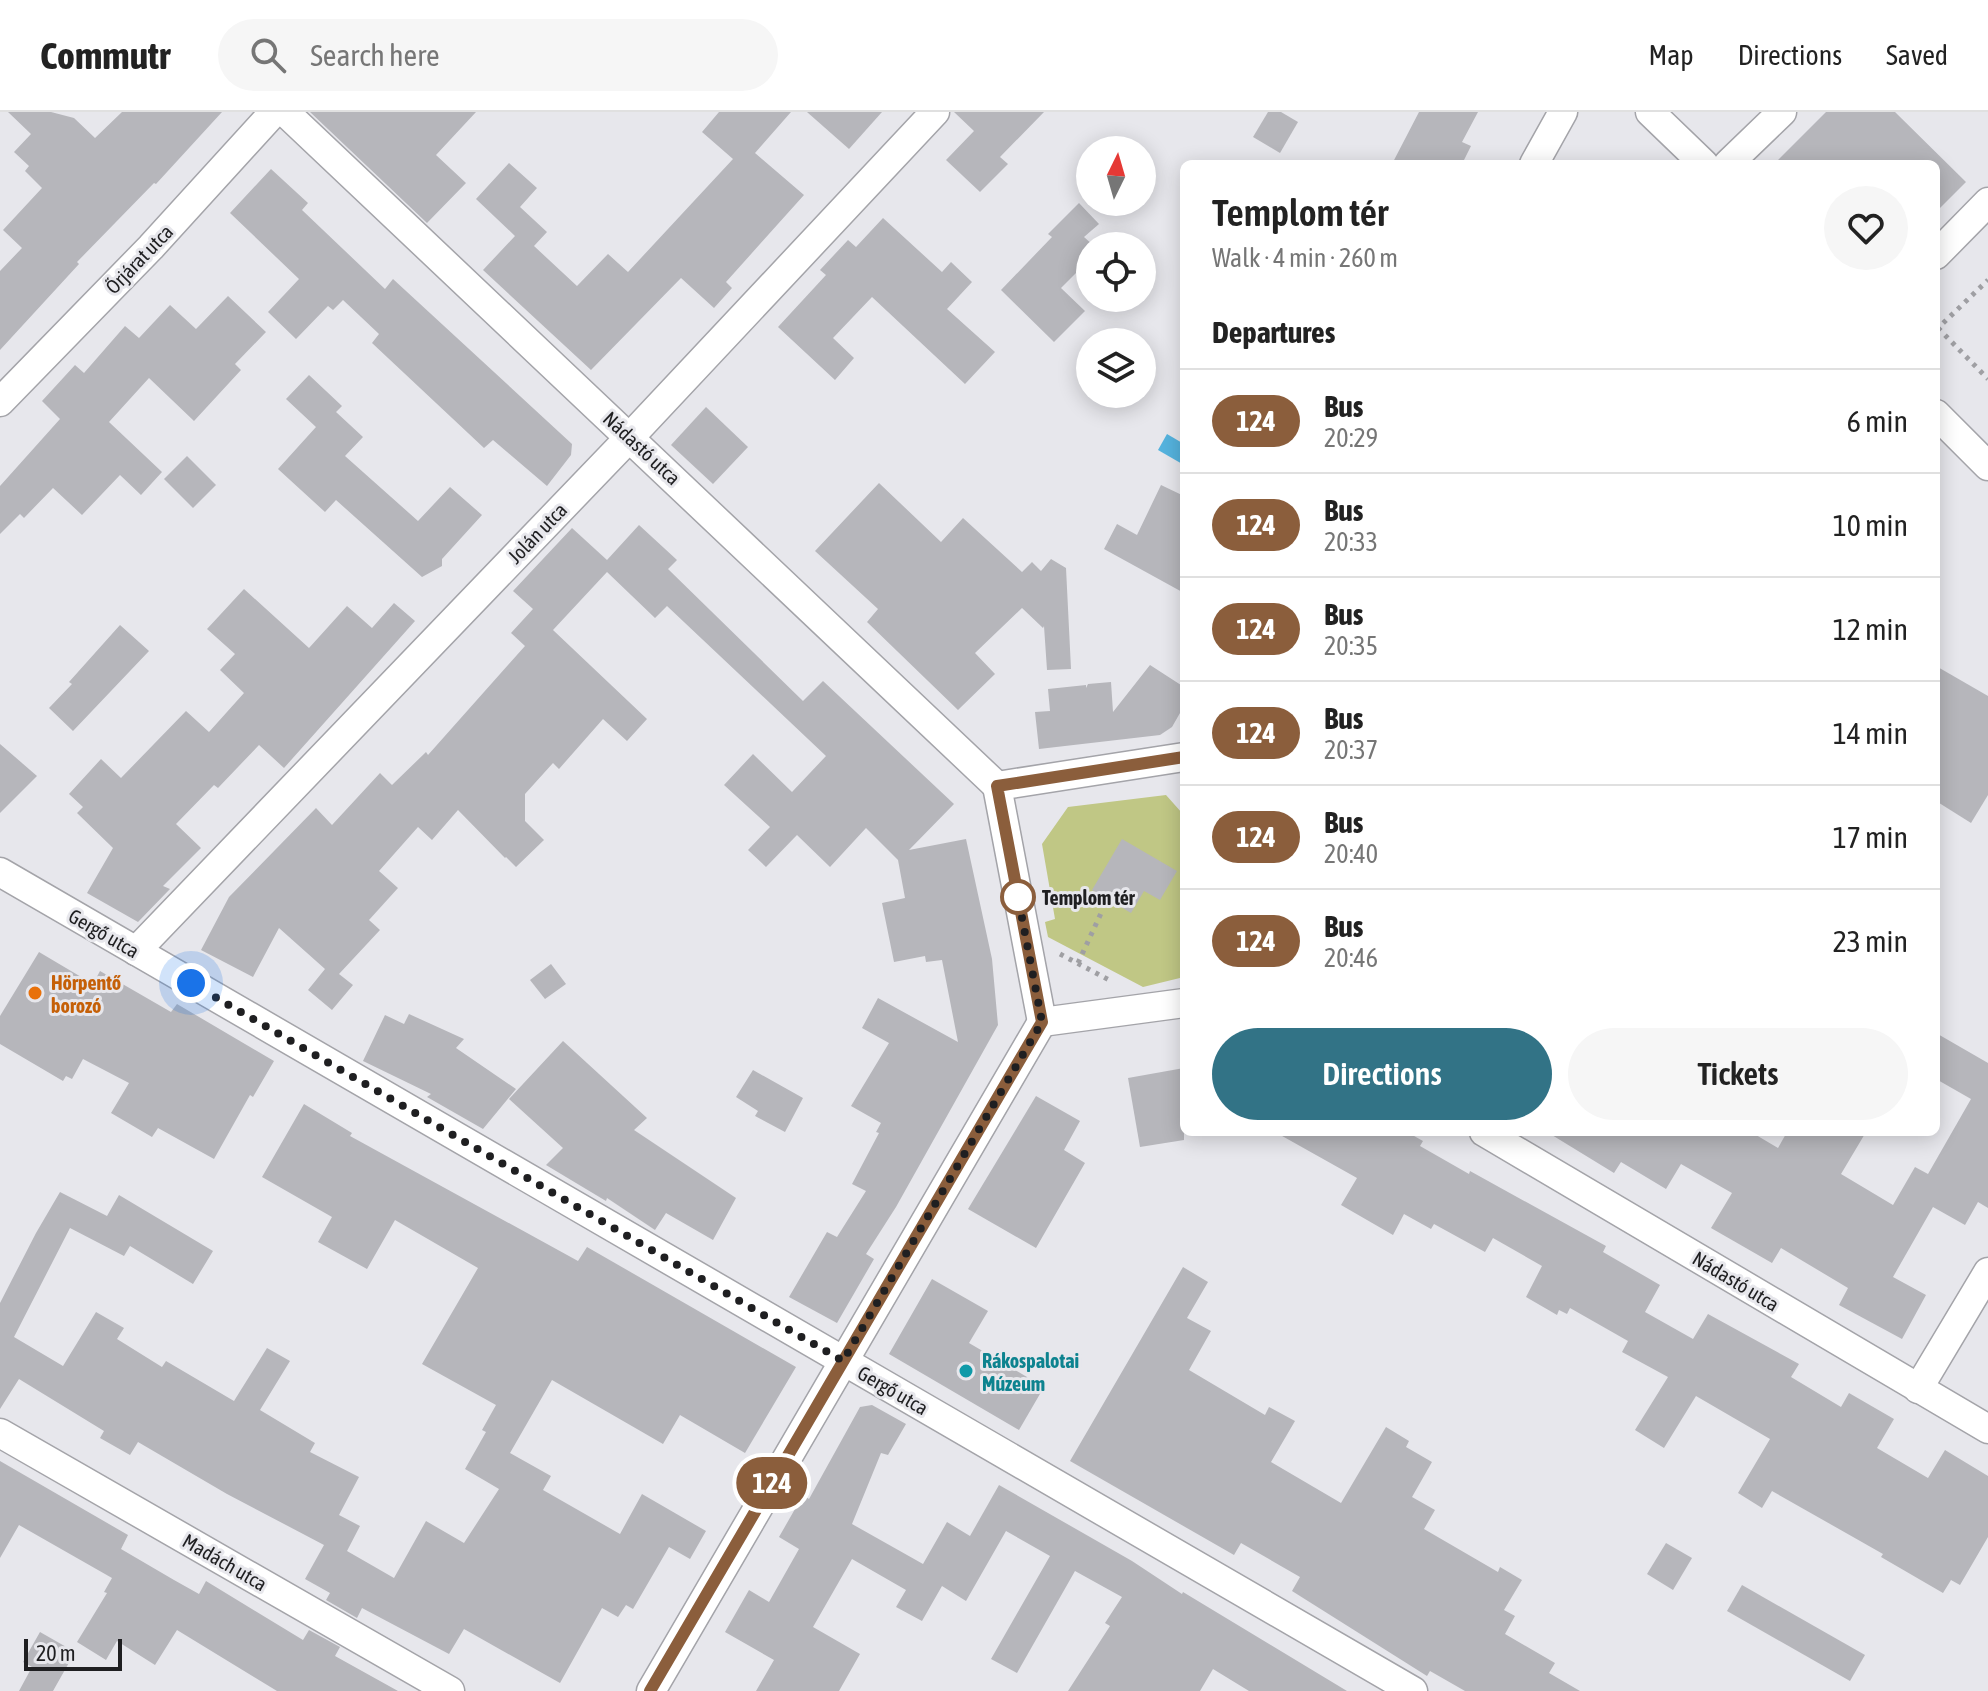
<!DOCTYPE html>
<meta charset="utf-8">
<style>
:root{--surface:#fff;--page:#f6f6f6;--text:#222;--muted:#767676;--line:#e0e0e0;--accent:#327386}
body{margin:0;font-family:"Asap Condensed",sans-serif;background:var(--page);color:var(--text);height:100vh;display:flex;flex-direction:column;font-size:30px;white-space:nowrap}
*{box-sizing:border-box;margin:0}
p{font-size:26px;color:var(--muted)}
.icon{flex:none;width:44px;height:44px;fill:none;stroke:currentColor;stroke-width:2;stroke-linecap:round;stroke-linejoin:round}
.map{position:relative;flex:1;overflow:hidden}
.sheet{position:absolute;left:1180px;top:48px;width:760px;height:976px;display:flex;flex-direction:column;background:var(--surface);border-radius:12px;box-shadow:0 4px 20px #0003}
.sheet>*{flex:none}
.badge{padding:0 16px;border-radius:26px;font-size:28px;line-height:52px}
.needle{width:52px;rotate:5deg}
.buttons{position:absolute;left:1076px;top:24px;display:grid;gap:16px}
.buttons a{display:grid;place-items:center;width:80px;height:80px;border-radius:50%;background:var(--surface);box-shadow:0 4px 20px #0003;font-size:40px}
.scale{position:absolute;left:24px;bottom:20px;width:98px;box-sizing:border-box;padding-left:8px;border:4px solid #1f1f21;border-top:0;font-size:22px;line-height:28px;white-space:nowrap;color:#1f1f21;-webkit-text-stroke:6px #e7e7ec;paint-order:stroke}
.you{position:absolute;width:40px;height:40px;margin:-20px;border:6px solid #fff;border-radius:50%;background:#1a73e8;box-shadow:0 0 0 12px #1a73e833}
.map>.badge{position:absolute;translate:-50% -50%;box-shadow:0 0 0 4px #fff}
h2{padding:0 32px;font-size:30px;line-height:72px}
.round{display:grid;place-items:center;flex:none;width:84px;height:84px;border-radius:42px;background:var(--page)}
.headline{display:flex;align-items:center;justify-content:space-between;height:136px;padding:0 32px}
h1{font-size:38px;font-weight:600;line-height:60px}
.primary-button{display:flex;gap:16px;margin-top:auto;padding:16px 32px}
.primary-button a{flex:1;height:92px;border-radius:48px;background:var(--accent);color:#fff;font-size:32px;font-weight:600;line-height:92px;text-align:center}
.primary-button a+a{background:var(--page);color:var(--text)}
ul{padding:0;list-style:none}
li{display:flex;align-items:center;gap:24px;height:104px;padding:0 32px;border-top:2px solid var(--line)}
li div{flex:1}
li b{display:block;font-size:30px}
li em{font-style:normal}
li .badge{min-width:88px;font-weight:700;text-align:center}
header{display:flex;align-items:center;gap:48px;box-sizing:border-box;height:112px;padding:0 40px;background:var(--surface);border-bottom:2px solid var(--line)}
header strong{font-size:38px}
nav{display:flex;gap:44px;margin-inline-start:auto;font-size:28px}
.search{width:560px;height:72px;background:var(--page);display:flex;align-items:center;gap:20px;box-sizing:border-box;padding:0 28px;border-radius:44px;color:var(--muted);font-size:30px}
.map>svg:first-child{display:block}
.green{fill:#c0c785}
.water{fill:#55b3de}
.building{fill:#b6b6bb}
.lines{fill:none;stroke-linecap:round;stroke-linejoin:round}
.street-casing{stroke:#a4a4a9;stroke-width:31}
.path{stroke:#9f9fa3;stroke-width:5;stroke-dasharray:4 6;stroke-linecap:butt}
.street{stroke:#fff;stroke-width:28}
.line-casing{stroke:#fff;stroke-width:18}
.line{stroke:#8b5e3c;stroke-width:12}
.walk{stroke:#1f1f21;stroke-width:8;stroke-dasharray:0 14.4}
.stop-dot{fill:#fff;stroke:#8b5e3c;stroke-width:4}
.food-dot{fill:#e8710a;stroke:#e7e7ec;stroke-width:3}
.culture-dot{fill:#0f9aa8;stroke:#e7e7ec;stroke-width:3}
.labels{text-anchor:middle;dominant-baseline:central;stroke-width:6;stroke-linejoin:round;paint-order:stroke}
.street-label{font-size:20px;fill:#1f1f21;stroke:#e7e7ec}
.stop-label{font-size:20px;font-weight:bold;fill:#1f1f21;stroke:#e7e7ec;text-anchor:start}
.food-label{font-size:20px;font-weight:bold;fill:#c56008;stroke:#e7e7ec;text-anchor:start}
.culture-label{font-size:20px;font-weight:bold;fill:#0d838f;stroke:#e7e7ec;text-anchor:start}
</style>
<header>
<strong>Commutr</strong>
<div class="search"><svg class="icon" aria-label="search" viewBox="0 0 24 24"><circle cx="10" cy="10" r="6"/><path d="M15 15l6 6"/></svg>Search here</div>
<nav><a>Map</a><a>Directions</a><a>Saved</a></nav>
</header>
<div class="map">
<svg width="1988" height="1579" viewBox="0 0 1988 1579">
<rect width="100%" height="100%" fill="#e7e7ec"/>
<path class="green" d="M1166,683L1182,701L1184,710V865L1143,875L1048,825L1045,810L1055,807L1042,732L1068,695Z"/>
<path class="water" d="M1167,322L1184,332V353L1158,338Z"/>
<g class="building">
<path d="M8,0H51L74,6L95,26L122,0H222L156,72L154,71L77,150L79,152L0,238V159L22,136L3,118L42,76L25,59L29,54L14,40L31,22Z"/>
<path d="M310,0H476L436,43L466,71L427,111Z"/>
<path d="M719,0H791L755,41L804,83L726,170L732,176L714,196L681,166L591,258L483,158L515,124L476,87L509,51L537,76L520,95L547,120L534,134L577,174L608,142L628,160L733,47L702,20Z"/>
<path d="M807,0H882L849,37Z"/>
<path d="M954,0H1044L1000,45L1008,52L980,80L946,48L974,19Z"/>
<path d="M1268,0H1281L1298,10L1280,41L1253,25Z"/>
<path d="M1419,0H1478L1462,30L1471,34L1462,52H1392Z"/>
<path d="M1826,0H1895L1966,70L1936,100V52H1774Z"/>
<path d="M271,57L308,91L302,98L385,177L393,167L572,332L571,343L547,374L493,328L484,336L372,231L379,222L343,188L333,198L328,194L296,227L268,200L299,167L230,101Z"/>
<path d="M1079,91L1099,112L1084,125L1094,134H1090V147L1061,176L1085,199L1054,230L1001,178L1052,125L1048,122Z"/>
<path d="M883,106L942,160L951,150L972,170L947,197L995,240L965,272L872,185L833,226L854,246L835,268L778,215L826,163L820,158L848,128L856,135Z"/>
<path d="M228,184L266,220L235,252L241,258L194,309L149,266L109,310L162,360L141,383L120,363L82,403L53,376L24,406L20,402L0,422V374L60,307L42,289L75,253L84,261L125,214L139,226L170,193L196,217Z"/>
<path d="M309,263L342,294L336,300L363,325L345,344L418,409L450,375L482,403L442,447V454L422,465L336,388L325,400L278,357L316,315L286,287Z"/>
<path d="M706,295L748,335L713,372L671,333Z"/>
<path d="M187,344L216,373L193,396L164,367Z"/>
<path d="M879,371L941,430L963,406L1022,460L1032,450L1041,459L1051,447L1066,456L1071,557L1047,558L1044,514L1043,516L1022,496L975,541L995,562L958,598L867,510L878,497L815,439Z"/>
<path d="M1161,373L1184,384V481L1104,437L1117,412L1137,423Z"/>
<path d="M639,413L677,448L668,457L803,589L823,569L954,692L909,738L966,727L992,847L998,913L896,1095L866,1142L874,1147L837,1211L789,1185L827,1120L837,1125L866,1079L852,1072L879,1021L876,1020L881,1011L851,994L889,931L862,916L878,886L958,930L942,848L926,850L925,844L894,850L882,791L905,786L898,748L866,716L830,755L797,723L766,755L748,738L770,715L724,673L753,642L792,680L826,644L667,494L655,506L607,460L553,518L647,607L627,629L603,607L559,657L553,651L525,682V709L544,728L516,755L506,745L505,746L458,698L432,728L418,715L379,759L398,776L369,808L380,818L339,862L353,873L332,898L308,878L325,857L279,816L253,865L201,838L229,785L316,696L332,713L380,661L392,673L426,640L428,643L525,534L511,521L533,497L513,479L572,416L607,448Z"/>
<path d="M244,477L309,536L347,494L372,516L394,491L415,509L284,656L259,633L218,676L214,673L176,712L201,736L163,774L170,777L138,810L87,781L113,736L77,701L83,695L69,682L101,647L121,666L186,599L209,620L244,581L220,558L235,542L207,517Z"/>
<path d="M120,513L149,539L73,619L49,596L72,572L69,570Z"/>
<path d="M1150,553L1184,575V594L1172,615L1160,623L1039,637L1035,600L1050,599L1048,577L1086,573V576L1088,572L1111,570L1113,600Z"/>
<path d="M1936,554L1988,584V683L1971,711L1936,689Z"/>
<path d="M0,632L37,664L0,701Z"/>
<path d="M1122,727L1177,759L1160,788L1144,779L1131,801L1092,778Z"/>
<path d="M39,840L93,872L100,859L171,900L177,892L274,949L253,985L250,983L214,1047L158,1016L152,1025L111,1001L129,971L83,947L72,967L66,964L63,969L0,932V904Z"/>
<path d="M551,852L566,872L545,887L530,868Z"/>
<path d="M409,902L464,927L456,936L516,977L483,1017L427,985L431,982L363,949L385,903L404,912Z"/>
<path d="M1936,921L1988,951V1096L1978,1090L1965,1113L1933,1095L1893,1165L1926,1183L1902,1227L1839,1193L1848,1176L1781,1136L1772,1151L1711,1116L1732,1081L1681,1052L1666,1077L1621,1050L1614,1061L1547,1020H1751L1778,1036L1787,1020H1866L1841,1062L1893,1093L1915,1055L1928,1062L1971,987L1936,967Z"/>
<path d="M563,929L647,1006L634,1018L736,1086L713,1128L666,1101L655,1118L607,1086L606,1089L546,1053L563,1036L509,987Z"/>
<path d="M1184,956V1028L1140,1035L1128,966Z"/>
<path d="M753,958L803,986L785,1020L755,1004L758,999L736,985Z"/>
<path d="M1036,984L1080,1009L1064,1038L1085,1051L1036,1136L968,1097Z"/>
<path d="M304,992L352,1021L350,1024L578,1149L587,1135L796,1255L745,1341L680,1303L663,1332L552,1268L510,1341L551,1364L543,1378L620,1422L642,1382L706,1419L690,1447L669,1435L633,1497L626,1493L618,1505L602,1496L560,1571L464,1517L449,1542L362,1496L357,1506L326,1488L330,1481L305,1467L324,1433L227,1382L138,1330L130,1343L100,1326L104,1319L19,1267L0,1297V1191L36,1121L60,1080L107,1104L119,1083L213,1139L193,1172L130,1134L124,1144L70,1116L14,1225L63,1254L96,1200L124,1216L117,1227L162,1255L166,1249L234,1289L267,1236L290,1249L260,1298L315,1331L310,1340L359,1365L339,1403L360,1414L347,1439L394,1466L426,1409L464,1431L499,1377L465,1357L486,1320L482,1318L496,1293L422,1252L478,1156L395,1108L367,1157L318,1130L332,1105L262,1065Z"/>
<path d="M1275,1020H1407L1423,1029L1420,1034L1469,1062L1470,1059L1606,1134L1603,1140L1660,1173L1645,1200L1693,1227L1708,1202L1799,1252L1791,1265L1841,1295L1849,1281L1894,1307L1877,1336L1928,1366L1945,1338L1988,1364V1425L1960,1473L1951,1468L1943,1481L1881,1445L1883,1442L1772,1379L1762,1396L1738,1381L1770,1327L1696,1284L1664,1336L1635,1318L1668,1265L1622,1240L1628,1229L1570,1196L1567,1202L1559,1198L1557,1203L1526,1185L1542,1154L1493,1126L1485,1140L1434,1112L1431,1117L1404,1102L1393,1123L1341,1093L1357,1066Z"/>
<path d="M1183,1155L1208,1170L1187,1206L1211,1219L1189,1258L1265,1303L1269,1295L1295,1309L1271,1350L1341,1391L1386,1315L1409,1329L1406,1335L1432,1350L1412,1385L1435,1398L1424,1417L1498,1460L1500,1455L1522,1468L1504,1498L1515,1504L1505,1522L1555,1551L1549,1561L1580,1579H1465L1430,1559L1427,1564L1292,1479L1300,1465L1241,1431L1234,1443L1070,1349Z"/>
<path d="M932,1167L988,1199L969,1231L1044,1275L1019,1318L889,1242Z"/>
<path d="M872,1293L906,1312L888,1343L881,1341L852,1412L923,1452L947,1410L970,1424L999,1373L1132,1449L1182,1482L1183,1480L1347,1579H1249L1213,1557L1200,1579H1068L1110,1514L1105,1511L1122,1485L1075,1459L1017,1561L991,1547L1050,1444L1006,1419L966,1489L942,1474L922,1509L896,1495L906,1478L852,1447L813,1515L860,1542L839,1579H756L774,1548L725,1520L749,1478L769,1490L799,1437L779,1425L803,1383L809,1387L860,1295Z"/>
<path d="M0,1349L128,1423L121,1437L174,1468L199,1482L206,1469L303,1528L309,1518L340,1535L335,1544L398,1579H277L177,1518L155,1553L117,1529L106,1548L77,1530L107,1481L104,1480L112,1466L19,1413L0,1446Z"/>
<path d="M1666,1431L1692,1446L1673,1478L1647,1462Z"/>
<path d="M1742,1473L1865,1543L1850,1569L1727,1499Z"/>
<path d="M40,1520L75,1540L53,1579H19L32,1555L23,1550Z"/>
</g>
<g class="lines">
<g class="street-casing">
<g id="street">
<path d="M285,0L997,674"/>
<path d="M1650,0L1704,52"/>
<path d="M1534,52L1563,0"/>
<path d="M1728,52L1782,0"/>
<path d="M1936,143L1988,90"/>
<path d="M0,290L151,135L274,0"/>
<path d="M1936,302L1988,354"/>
<path d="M0,760L1413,1579"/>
<path d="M136,839L630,325L935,0"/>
<path d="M1042,910L997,674L1184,645"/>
<path d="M1042,910L1184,891"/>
<path d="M1484,1020L1988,1317"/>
<path d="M1918,1277L1988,1160"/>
<path d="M0,1321L450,1579"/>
<path d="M651,1579L1042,910"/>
</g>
</g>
<g class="path">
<path d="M1938,216L1988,267"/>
<path d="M1936,218L1988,168"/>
<path d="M1060,842L1111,869"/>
<path d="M1078,851L1103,797"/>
</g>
<use href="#street" class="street"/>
</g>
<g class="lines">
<g class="line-casing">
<path id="line" d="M650,1579L1042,910L997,674L1184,645"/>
</g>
<use href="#line" class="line"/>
<path class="walk" d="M191,871L843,1249L1042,910L1018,785"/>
</g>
<circle class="stop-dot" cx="1018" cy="785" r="16"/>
<circle class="food-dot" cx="35" cy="881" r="8"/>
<circle class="culture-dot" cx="966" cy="1259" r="8"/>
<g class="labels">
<g class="street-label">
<text transform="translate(139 147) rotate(-46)">Őrjárat utca</text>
<text transform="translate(642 336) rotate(43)">Nádastó utca</text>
<text transform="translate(537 421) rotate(-46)">Jolán utca</text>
<text transform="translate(104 821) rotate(30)">Gergő utca</text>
<text transform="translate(1736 1169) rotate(31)">Nádastó utca</text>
<text transform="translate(893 1278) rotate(30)">Gergő utca</text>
<text transform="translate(225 1450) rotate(30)">Madách utca</text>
</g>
<g class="stop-label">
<text x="1042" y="785">Templom tér</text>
</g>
<g class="food-label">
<text x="51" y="870">Hörpentő<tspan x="51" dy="23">borozó</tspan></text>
</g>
<g class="culture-label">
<text x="982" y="1248">Rákospalotai<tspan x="982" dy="23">Múzeum</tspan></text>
</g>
</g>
</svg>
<div class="buttons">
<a><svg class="needle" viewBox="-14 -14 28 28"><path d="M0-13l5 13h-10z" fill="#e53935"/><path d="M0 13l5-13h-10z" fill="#767676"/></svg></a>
<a><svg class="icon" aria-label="locate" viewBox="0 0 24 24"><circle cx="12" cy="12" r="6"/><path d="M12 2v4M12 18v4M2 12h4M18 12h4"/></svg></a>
<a><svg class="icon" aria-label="layers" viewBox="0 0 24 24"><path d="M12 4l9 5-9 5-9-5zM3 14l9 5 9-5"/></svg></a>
</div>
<div class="scale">20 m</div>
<div class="you" style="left:191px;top:871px"></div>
<b class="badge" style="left:772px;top:1371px;background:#8b5e3c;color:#fff">124</b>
<section class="sheet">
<div class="headline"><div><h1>Templom tér</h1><p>Walk · 4 min · 260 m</p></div><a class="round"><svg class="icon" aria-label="heart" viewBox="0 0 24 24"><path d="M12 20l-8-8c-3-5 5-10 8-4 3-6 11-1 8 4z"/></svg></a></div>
<h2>Departures</h2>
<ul>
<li><span class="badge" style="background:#8b5e3c;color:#fff">124</span><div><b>Bus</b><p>20:29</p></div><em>6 min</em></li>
<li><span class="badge" style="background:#8b5e3c;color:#fff">124</span><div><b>Bus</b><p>20:33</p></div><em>10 min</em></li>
<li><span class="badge" style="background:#8b5e3c;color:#fff">124</span><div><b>Bus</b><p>20:35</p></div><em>12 min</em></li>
<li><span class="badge" style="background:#8b5e3c;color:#fff">124</span><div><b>Bus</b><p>20:37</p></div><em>14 min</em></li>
<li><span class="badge" style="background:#8b5e3c;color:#fff">124</span><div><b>Bus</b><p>20:40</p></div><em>17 min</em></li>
<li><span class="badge" style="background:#8b5e3c;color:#fff">124</span><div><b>Bus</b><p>20:46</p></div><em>23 min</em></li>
</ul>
<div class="primary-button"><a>Directions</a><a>Tickets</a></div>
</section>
</div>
